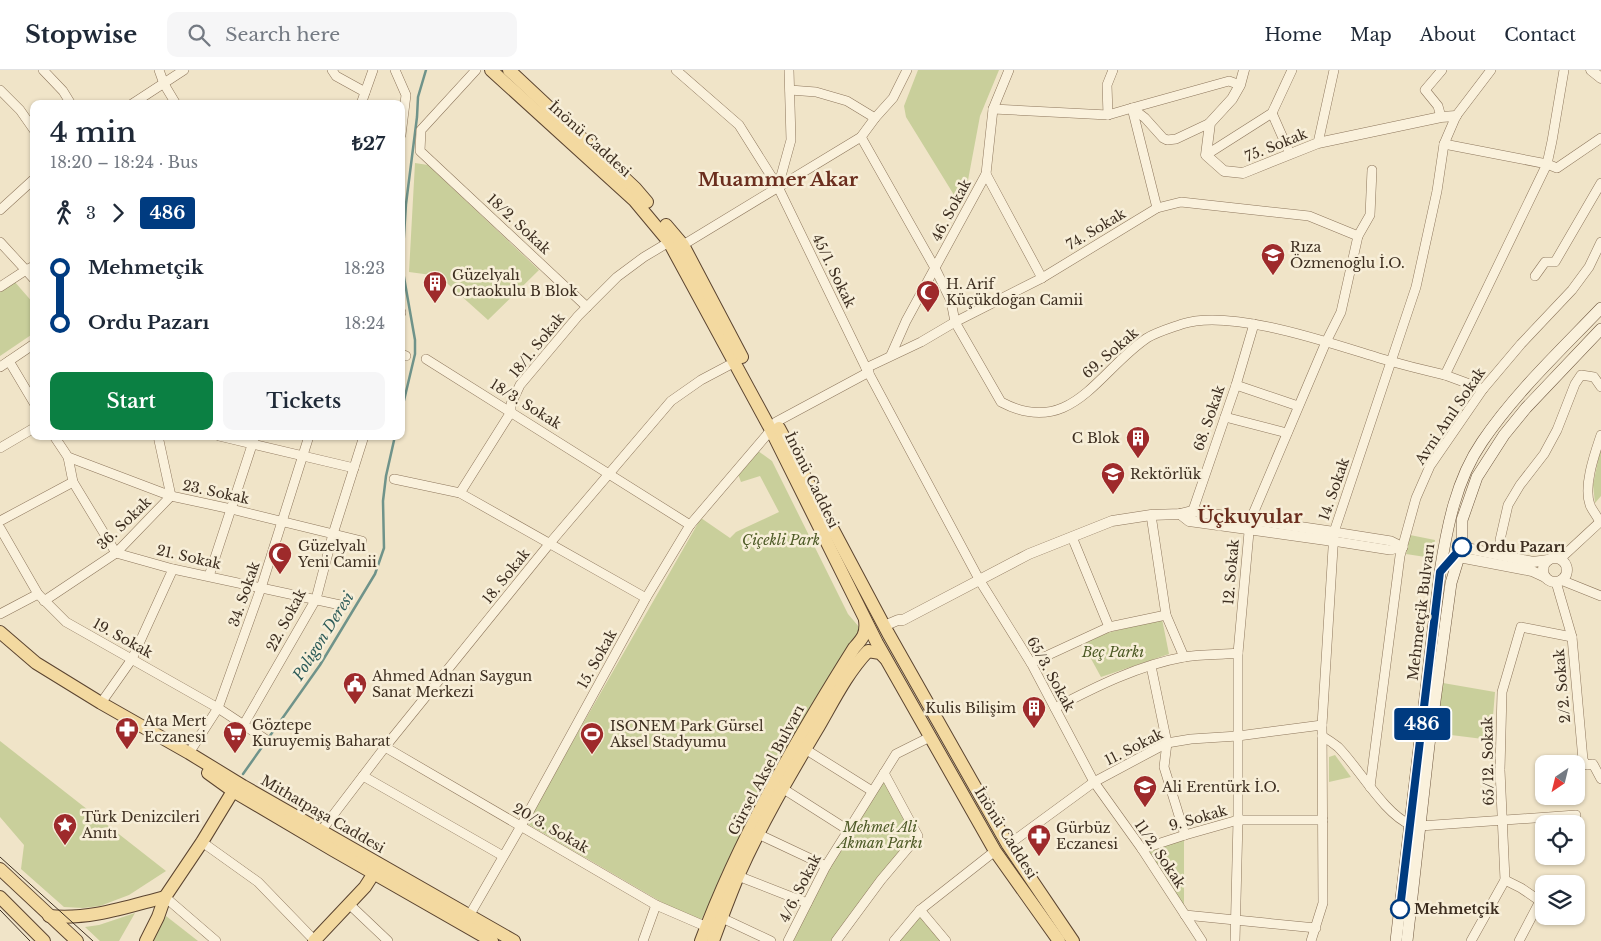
<!DOCTYPE html>
<meta charset="utf-8">
<style>
:root{--surface:#fff;--page:#f6f6f7;--text:#1f2937;--muted:#747a83;--line:#e0e1e3;--accent:#0b8043}
body{margin:0;font-family:"Libre Baskerville",serif;background:var(--page);color:var(--text);height:100vh;display:flex;flex-direction:column;font-size:19px;white-space:nowrap}
*{box-sizing:border-box;margin:0}
p{font-size:16px;color:var(--muted)}
.icon{flex:none;width:28px;height:28px;fill:none;stroke:currentColor;stroke-width:2;stroke-linecap:round;stroke-linejoin:round}
.map{position:relative;flex:1;overflow:hidden}
.details{position:absolute;left:30px;top:30px;width:375px;height:340px;display:flex;flex-direction:column;background:var(--surface);border-radius:10px;box-shadow:0 1px 4px #0004}
.details>*{flex:none}
.badge{padding:0 10px;border-radius:4px;font-size:18px;line-height:32px}
.needle{width:32px;rotate:215deg}
.buttons{position:absolute;left:1535px;top:685px;display:grid;gap:10px}
.buttons a{display:grid;place-items:center;width:50px;height:50px;border-radius:10px;background:var(--surface);box-shadow:0 1px 4px #0004;font-size:25px}
.map>.badge{position:absolute;translate:-50% -50%;box-shadow:0 0 0 2px #fff}
.legs{display:flex;align-items:center;gap:8px;height:55px;padding:0 20px;font-size:16px}
.legs p{margin-inline-start:auto}
.overview{display:flex;align-items:center;justify-content:space-between;height:85px;padding:0 20px}
h1{font-size:28px;font-weight:600;line-height:38px}
.action{display:flex;gap:10px;margin-top:auto;padding:10px 20px}
.action a{flex:1;height:58px;border-radius:10px;background:var(--accent);color:#fff;font-size:20px;font-weight:600;line-height:58px;text-align:center}
.action a+a{background:var(--page);color:var(--text)}
ul{padding:0 20px;list-style:none}
li{display:flex;align-items:center;gap:18px;height:55px;font-size:19px}
li i{display:grid;place-items:center;width:8px;height:100%;margin:0 6px;background:currentColor}
li i::after{content:'';width:12px;height:12px;margin:-6px;border:4px solid;border-radius:50%;background:var(--surface)}
li p{margin-inline-start:auto}
li:first-child i{background:linear-gradient(#0000 50%,currentColor 0)}
li:last-child i{background:linear-gradient(currentColor 50%,#0000 0)}
header{display:flex;align-items:center;gap:30px;box-sizing:border-box;height:70px;padding:0 25px;background:var(--surface);border-bottom:1px solid var(--line)}
header strong{font-size:24px}
nav{display:flex;gap:28px;margin-inline-start:auto;font-size:18px}
.search{width:350px;height:45px;background:var(--page);display:flex;align-items:center;gap:12px;box-sizing:border-box;padding:0 18px;border-radius:10px;color:var(--muted);font-size:19px}
.map>svg:first-child{display:block}
.green{fill:#c9cf9b}
.lines{fill:none;stroke-linecap:round;stroke-linejoin:round}
.stream{stroke:#6f938a;stroke-width:2.5}
.minor-casing{stroke:#8d765c;stroke-width:10}
.tertiary-casing{stroke:#8d765c;stroke-width:11}
.secondary-casing{stroke:#6f573f;stroke-width:12}
.primary-casing{stroke:#5b4430;stroke-width:14}
.minor{stroke:#faf1dc;stroke-width:9}
.tertiary{stroke:#faf1dc;stroke-width:10}
.secondary{stroke:#faf1dc;stroke-width:11}
.primary{stroke:#f3d9a0;stroke-width:12}
.tram{stroke:#3d2e20;stroke-width:1}
.line-1-casing{stroke:#fff;stroke-width:11}
.line-1{stroke:#003b80;stroke-width:8}
.stop-1-dot{fill:#fff;stroke:#003b80;stroke-width:2.5}
.labels{text-anchor:middle;dominant-baseline:central;stroke-width:5;stroke-linejoin:round;paint-order:stroke}
.street-label{font-size:14px;fill:#3d2e20;stroke:#f7eed8}
.poi-label{font-size:14px;fill:#3d2e20;stroke:#f7eed8;text-anchor:start}
.park-label{font-size:14px;font-style:italic;fill:#4d5a26;stroke:#f7eed8}
.stop-label{font-size:14px;font-weight:bold;fill:#3d2e20;stroke:#f7eed8;text-anchor:start}
.water-label{font-size:15px;font-style:italic;fill:#2f5d5a;stroke:#f7eed8}
.district-label{font-size:19px;font-weight:bold;fill:#6b2e1e;stroke:#f7eed8}
</style>
<header>
<strong>Stopwise</strong>
<div class="search"><svg class="icon" aria-label="search" viewBox="0 0 24 24"><circle cx="10" cy="10" r="6"/><path d="M15 15l6 6"/></svg>Search here</div>
<nav><a>Home</a><a>Map</a><a>About</a><a>Contact</a></nav>
</header>
<div class="map">
<svg width="1601" height="871" viewBox="0 0 1601 871">
<rect width="100%" height="100%" fill="#f0e4c8"/>
<g class="green">
<path d="M918,0H999L980,46L966,121L954,125L906,47L904,36Z"/>
<path d="M415,93L428,95L539,200L488,250L439,206L409,202Z"/>
<path d="M14,211L34,234V263L0,286V220Z"/>
<path d="M1601,376V426L1595,433L1593,415Z"/>
<path d="M758,381L772,391L848,544L865,564L791,677L699,854L526,753L701,448L730,468L736,462L779,442L760,406L741,412L738,404Z"/>
<path d="M1410,465L1435,470L1432,488L1406,484Z"/>
<path d="M1162,549L1169,584L1101,607L1083,574L1107,563Z"/>
<path d="M1443,613L1495,622L1491,670L1435,663Z"/>
<path d="M0,671L166,801L129,825L100,836L83,838L64,837L21,799L24,775L0,747Z"/>
<path d="M1335,685L1351,707L1329,712V687Z"/>
<path d="M884,703L918,766L836,871H788Z"/>
<path d="M1184,769V838L1148,782Z"/>
<path d="M920,840L946,871H894Z"/>
<path d="M135,843L119,871H100L85,857L99,855Z"/>
<path d="M166,846L198,871H153Z"/>
</g>
<g class="lines">
<g class="stream">
<path d="M401,343L415,284V270L402,196L406,134L417,47L418,27L426,0"/>
<path d="M243,704L320,595L375,504L384,478L383,431L386,406L395,366"/>
</g>
<g class="minor-casing">
<g id="minor">
<path d="M43,0L63,21L71,34"/>
<path d="M159,0L164,14L176,34"/>
<path d="M332,0L336,6L365,22"/>
<path d="M395,0L406,25L401,65"/>
<path d="M476,0L421,60L420,81L587,237"/>
<path d="M676,0L739,55L778,117L866,298L980,511L1031,593L1094,712L1142,779L1202,871"/>
<path d="M1564,0L1552,71L1547,94L1557,98L1601,68"/>
<path d="M0,20L20,40L34,60"/>
<path d="M790,20L816,22L847,31L875,48"/>
<path d="M132,34L184,0"/>
<path d="M361,34L373,0"/>
<path d="M993,39L1108,45L1132,38L1145,48L1163,68L1167,70L1176,69L1210,53"/>
<path d="M1272,43L1290,84"/>
<path d="M1108,45L1107,15L1113,0"/>
<path d="M1441,47L1438,36L1425,20L1442,0"/>
<path d="M861,67L935,198L951,231L955,252L1001,332C1071,369 1098,301 1147,268C1157,262 1171,258 1182,254C1230,238 1330,273 1379,288C1400,294 1423,300 1445,305"/>
<path d="M1318,73L1334,0"/>
<path d="M1444,74L1547,94L1445,305L1483,319"/>
<path d="M1206,85L1272,43L1292,0"/>
<path d="M986,104L1042,208"/>
<path d="M778,117L791,70L789,0"/>
<path d="M1157,138L1132,38L1229,11L1240,15"/>
<path d="M0,140L34,109"/>
<path d="M0,172L34,209"/>
<path d="M683,175L861,67L875,48L893,28L907,0"/>
<path d="M1535,206L1545,192H1555L1601,113"/>
<path d="M0,217L26,200L34,196"/>
<path d="M401,242V243"/>
<path d="M401,284L406,286"/>
<path d="M891,285L906,251L986,104L993,39L1009,0"/>
<path d="M426,289L690,455"/>
<path d="M9,291L34,333"/>
<path d="M0,297L34,274"/>
<path d="M866,298L921,272L955,252L1042,208L1157,138L1181,132L1309,146L1358,166"/>
<path d="M1236,315L1298,336"/>
<path d="M1225,347L1287,363"/>
<path d="M776,352L869,302"/>
<path d="M54,366L68,387L73,412L116,483L173,499L345,536"/>
<path d="M219,366L354,398"/>
<path d="M0,378L34,358"/>
<path d="M68,387L171,426L231,439L362,471"/>
<path d="M394,409L460,423L646,528"/>
<path d="M460,423L511,342V334L520,315L578,246L617,207L644,187L669,172"/>
<path d="M1151,445L1166,545L1184,587"/>
<path d="M1191,446L1236,315L1254,254"/>
<path d="M0,451L73,412"/>
<path d="M1600,452C1597,446 1592,440 1590,435C1583,416 1595,383 1601,365"/>
<path d="M0,458L38,524L66,552L218,638L265,669"/>
<path d="M1334,462L1391,471L1403,477"/>
<path d="M1072,467L1109,557"/>
<path d="M1500,470L1508,435L1520,415L1544,384L1557,360L1575,314L1581,305L1594,307L1601,317"/>
<path d="M1333,471L1390,480L1403,477"/>
<path d="M1560,489L1601,451"/>
<path d="M209,506L255,366"/>
<path d="M1561,510L1601,526"/>
<path d="M1556,512L1572,567L1583,690L1587,695L1593,694L1601,709"/>
<path d="M44,531L116,483L171,426L158,366"/>
<path d="M0,544L38,524"/>
<path d="M1031,593L1109,557L1166,545"/>
<path d="M1151,596L1167,673L1164,697L1185,765"/>
<path d="M101,633L132,589L173,499"/>
<path d="M1055,638C1095,617 1139,595 1184,587C1201,584 1220,585 1238,583"/>
<path d="M244,654L316,529L333,464L364,366"/>
<path d="M1322,666C1327,669 1333,673 1338,677C1359,698 1384,744 1411,755"/>
<path d="M385,677L656,835L707,857"/>
<path d="M805,679L872,721"/>
<path d="M189,683L218,638L261,518L309,366"/>
<path d="M363,706L503,786"/>
<path d="M1370,717L1400,486L1416,428L1430,396L1483,319L1521,274L1572,220L1589,197L1601,172"/>
<path d="M782,718L848,760"/>
<path d="M1420,756L1576,745"/>
<path d="M321,761L385,677L550,473L671,331L701,310L735,292"/>
<path d="M758,764L826,796"/>
<path d="M202,772L258,812L315,871"/>
<path d="M1008,775L1094,712L1167,673L1191,669L1238,666L1322,655"/>
<path d="M1142,779L1185,765L1238,750H1323"/>
<path d="M738,806L807,833"/>
<path d="M1505,810L1521,818L1540,831L1519,871"/>
<path d="M165,827L216,871"/>
<path d="M349,834L388,871"/>
<path d="M920,840L946,871"/>
<path d="M1185,845L1316,858"/>
<path d="M469,846L521,756L646,528L690,455L771,360"/>
<path d="M722,848L771,871"/>
<path d="M643,871L656,835"/>
<path d="M788,871L826,796L896,684L930,667"/>
<path d="M836,871L881,810L918,766L884,703"/>
<path d="M894,871L920,840L995,781"/>
<path d="M1235,871L1238,750V583L1250,451L1326,272L1341,242L1358,166L1370,145L1372,100"/>
<path d="M1311,871L1323,833L1322,655L1334,462L1416,217L1437,121L1444,74L1456,46L1491,0"/>
<path d="M1471,871L1505,810L1500,700L1502,622L1521,557L1572,567"/>
</g>
</g>
<g class="tertiary-casing">
<g id="tertiary">
<path d="M1244,0L1240,15L1232,29L1210,53L1206,85L1224,101L1243,103L1318,73L1441,47L1456,46"/>
<path d="M1591,0L1601,8"/>
<path d="M1180,444L1189,451L1333,471"/>
<path d="M1462,477L1533,492L1548,490"/>
<path d="M1459,487L1532,501L1545,507"/>
<circle cx="1555" cy="500" r="12"/>
<path d="M884,556L898,550H903L1029,484L1112,451L1151,445L1180,444L1192,441L1334,462"/>
</g>
</g>
<g class="secondary-casing">
<g id="secondary">
<path d="M1396,871L1440,502C1447,457 1456,410 1482,372C1515,323 1560,281 1601,238"/>
<path d="M1407,871L1429,675L1451,513L1462,477V450L1477,407L1504,365L1526,338L1601,259"/>
</g>
</g>
<g class="primary-casing">
<g id="primary">
<path d="M491,0L634,130L669,172L771,360L877,573L995,781L1059,871"/>
<path d="M509,0L635,118L647,132"/>
<path d="M666,155L683,175L742,287"/>
<path d="M779,358L888,563L1008,775L1073,871"/>
<path d="M0,562L36,593L101,633L189,683L243,716L514,871"/>
<path d="M208,703L233,721L333,780L492,871"/>
<path d="M0,799L77,871"/>
<path d="M0,827L44,871"/>
<path d="M49,846C90,850 126,837 165,827"/>
<path d="M146,871L158,847L165,827L202,772L233,721L241,717"/>
<path d="M314,871L365,817L374,803L373,796"/>
<path d="M701,871C740,767 795,672 854,578C862,569 867,564 865,550"/>
<path d="M713,871C721,849 729,828 738,806C760,756 788,708 816,661C832,634 846,604 868,581L880,583L885,588"/>
</g>
</g>
<use href="#minor" class="minor"/>
<use href="#tertiary" class="tertiary"/>
<use href="#secondary" class="secondary"/>
<use href="#primary" class="primary"/>
<g class="tram">
<path d="M0,787L93,871"/>
<path d="M0,840L30,871"/>
</g>
</g>
<g class="lines">
<g class="line-1-casing">
<path id="line-1" d="M1400,839L1440,502L1462,477"/>
</g>
<use href="#line-1" class="line-1"/>
</g>
<defs>
<g id="school-pin" transform="scale(1.25)"><path d="M0 17L-7.5 6A9.5 9.5 0 1 1 7.5 6Z" fill="#9e2a2b" stroke="#f7eed8"/><path d="M0-5L7-2L0 1L-7-2ZM-4 1L0 2.5L4 1V4Q0 6-4 4Z" fill="#fff"/></g>
<g id="building-pin" transform="scale(1.25)"><path d="M0 17L-7.5 6A9.5 9.5 0 1 1 7.5 6Z" fill="#9e2a2b" stroke="#f7eed8"/><path d="M-4-6H4V6H1V3H-1V6H-4ZM-2.5-4.3h1.7v1.8h-1.7ZM.8-4.3h1.7v1.8H.8ZM-2.5-1h1.7V.8h-1.7ZM.8-1h1.7V.8H.8Z" fill="#fff"/></g>
<g id="mosque-pin" transform="scale(1.25)"><path d="M0 17L-7.5 6A9.5 9.5 0 1 1 7.5 6Z" fill="#9e2a2b" stroke="#f7eed8"/><path d="M3.5-4.9A6 6 0 1 0 3.5 4.9A5 5 0 1 1 3.5-4.9Z" fill="#fff"/></g>
<g id="university-pin" transform="scale(1.25)"><path d="M0 17L-7.5 6A9.5 9.5 0 1 1 7.5 6Z" fill="#9e2a2b" stroke="#f7eed8"/><path d="M0-5L7-2L0 1L-7-2ZM-4 1L0 2.5L4 1V4Q0 6-4 4Z" fill="#fff"/></g>
<g id="civic-pin" transform="scale(1.25)"><path d="M0 17L-7.5 6A9.5 9.5 0 1 1 7.5 6Z" fill="#9e2a2b" stroke="#f7eed8"/><path d="M-.6-6.5H3V-4.5H.6V-3L4-1V1h2V6H-6V1h2V-1L-.6-3ZM-1.2 2.5V6h2.4V2.5Z" fill="#fff"/></g>
<g id="pharmacy-pin" transform="scale(1.25)"><path d="M0 17L-7.5 6A9.5 9.5 0 1 1 7.5 6Z" fill="#9e2a2b" stroke="#f7eed8"/><path d="M-2-6h4v4h4v4h-4v4h-4v-4h-4v-4h4Z" fill="#fff"/></g>
<g id="supermarket-pin" transform="scale(1.25)"><path d="M0 17L-7.5 6A9.5 9.5 0 1 1 7.5 6Z" fill="#9e2a2b" stroke="#f7eed8"/><path d="M-6-5.5h2.5l.6 2H6L4.5 2H-2.5L-4.4-4H-6ZM-1.5 3.2a1.3 1.3 0 1 0 .1 0ZM3 3.2a1.3 1.3 0 1 0 .1 0Z" fill="#fff"/></g>
<g id="stadium-pin" transform="scale(1.25)"><path d="M0 17L-7.5 6A9.5 9.5 0 1 1 7.5 6Z" fill="#9e2a2b" stroke="#f7eed8"/><path d="M0-5a6.5 5 0 1 0 0 10a6.5 5 0 1 0 0-10ZM-3.5-1.8h7v3.6h-7Z" fill="#fff"/></g>
<g id="sight-pin" transform="scale(1.25)"><path d="M0 17L-7.5 6A9.5 9.5 0 1 1 7.5 6Z" fill="#9e2a2b" stroke="#f7eed8"/><path d="M0-6L1.8-2.2L6-1.7L2.9 1.2L3.7 5.4L0 3.3L-3.7 5.4L-2.9 1.2L-6-1.7L-1.8-2.2Z" fill="#fff"/></g>
</defs>
<g fill-rule="evenodd">
<use href="#school-pin" x="1273" y="185"/>
<use href="#building-pin" x="435" y="213"/>
<use href="#mosque-pin" x="928" y="222"/>
<use href="#building-pin" x="1138" y="368"/>
<use href="#university-pin" x="1113" y="404"/>
<use href="#mosque-pin" x="280" y="484"/>
<use href="#civic-pin" x="355" y="614"/>
<use href="#building-pin" x="1034" y="638"/>
<use href="#pharmacy-pin" x="127" y="659"/>
<use href="#supermarket-pin" x="235" y="663"/>
<use href="#stadium-pin" x="592" y="664"/>
<use href="#school-pin" x="1145" y="717"/>
<use href="#sight-pin" x="65" y="755"/>
<use href="#pharmacy-pin" x="1039" y="766"/>
</g>
<g class="stop-1-dot">
<circle cx="1462" cy="477" r="9"/>
<circle cx="1400" cy="839" r="9"/>
</g>
<g class="labels">
<g class="street-label">
<text transform="translate(590 69) rotate(42)">İnönü Caddesi</text>
<text transform="translate(1276 75) rotate(-22)">75. Sokak</text>
<text transform="translate(951 140) rotate(-62)">46. Sokak</text>
<text transform="translate(519 154) rotate(43)">18/2. Sokak</text>
<text transform="translate(1096 159) rotate(-31)">74. Sokak</text>
<text transform="translate(834 201) rotate(64)">45/1. Sokak</text>
<text transform="translate(537 275) rotate(-51)">18/1. Sokak</text>
<text transform="translate(1110 283) rotate(-41)">69. Sokak</text>
<text transform="translate(526 334) rotate(32)">18/3. Sokak</text>
<text transform="translate(1450 346) rotate(-56)">Avni Anıl Sokak</text>
<text transform="translate(1209 348) rotate(-71)">68. Sokak</text>
<text transform="translate(812 410) rotate(64)">İnönü Caddesi</text>
<text transform="translate(1334 419) rotate(-71)">14. Sokak</text>
<text transform="translate(216 422) rotate(12)">23. Sokak</text>
<text transform="translate(124 453) rotate(-44)">36. Sokak</text>
<text transform="translate(189 487) rotate(13)">21. Sokak</text>
<text transform="translate(1231 502) rotate(-85)">12. Sokak</text>
<text transform="translate(506 506) rotate(-51)">18. Sokak</text>
<text transform="translate(244 524) rotate(-71)">34. Sokak</text>
<text transform="translate(1421 542) rotate(-83)">Mehmetçik Bulvarı</text>
<text transform="translate(286 550) rotate(-62)">22. Sokak</text>
<text transform="translate(123 568) rotate(29)">19. Sokak</text>
<text transform="translate(597 589) rotate(-61)">15. Sokak</text>
<text transform="translate(1051 604) rotate(61)">65/3. Sokak</text>
<text transform="translate(1562 616) rotate(-95)">2/2. Sokak</text>
<text transform="translate(1134 677) rotate(-27)">11. Sokak</text>
<text transform="translate(1488 691) rotate(-91)">65/12. Sokak</text>
<text transform="translate(766 700) rotate(-62)">Gürsel Aksel Bulvarı</text>
<text transform="translate(323 744) rotate(30)">Mithatpaşa Caddesi</text>
<text transform="translate(1198 748) rotate(-16)">9. Sokak</text>
<text transform="translate(551 758) rotate(30)">20/3. Sokak</text>
<text transform="translate(1006 763) rotate(58)">İnönü Caddesi</text>
<text transform="translate(1160 784) rotate(56)">11/2. Sokak</text>
<text transform="translate(800 818) rotate(-63)">4/6. Sokak</text>
</g>
<g class="poi-label">
<text x="1290" y="177">Rıza<tspan x="1290" dy="16">Özmenoğlu İ.O.</tspan></text>
<text x="452" y="205">Güzelyalı<tspan x="452" dy="16">Ortaokulu B Blok</tspan></text>
<text x="946" y="214">H. Arif<tspan x="946" dy="16">Küçükdoğan Camii</tspan></text>
<text x="1120" y="368" text-anchor="end">C Blok</text>
<text x="1130" y="404">Rektörlük</text>
<text x="298" y="476">Güzelyalı<tspan x="298" dy="16">Yeni Camii</tspan></text>
<text x="372" y="606">Ahmed Adnan Saygun<tspan x="372" dy="16">Sanat Merkezi</tspan></text>
<text x="1016" y="638" text-anchor="end">Kulis Bilişim</text>
<text x="144" y="651">Ata Mert<tspan x="144" dy="16">Eczanesi</tspan></text>
<text x="252" y="655">Göztepe<tspan x="252" dy="16">Kuruyemiş Baharat</tspan></text>
<text x="610" y="656">ISONEM Park Gürsel<tspan x="610" dy="16">Aksel Stadyumu</tspan></text>
<text x="1162" y="717">Ali Erentürk İ.O.</text>
<text x="82" y="747">Türk Denizcileri<tspan x="82" dy="16">Anıtı</tspan></text>
<text x="1056" y="758">Gürbüz<tspan x="1056" dy="16">Eczanesi</tspan></text>
</g>
<g class="park-label">
<text x="781" y="470">Çiçekli Park</text>
<text x="1113" y="582">Beç Parkı</text>
<text x="880" y="757">Mehmet Ali<tspan x="880" dy="16">Akman Parkı</tspan></text>
</g>
<g class="stop-label">
<text x="1476" y="477">Ordu Pazarı</text>
<text x="1414" y="839">Mehmetçik</text>
</g>
<g class="water-label">
<text transform="translate(323 566) rotate(-58)">Poligon Deresi</text>
</g>
<g class="district-label">
<text x="778" y="109">Muammer Akar</text>
<text x="1250" y="446">Üçkuyular</text>
</g>
</g>
</svg>
<div class="buttons">
<a><svg class="needle" viewBox="-14 -14 28 28"><path d="M0-13l5 13h-10z" fill="#e53935"/><path d="M0 13l5-13h-10z" fill="#747a83"/></svg></a>
<a><svg class="icon" aria-label="locate" viewBox="0 0 24 24"><circle cx="12" cy="12" r="6"/><path d="M12 2v4M12 18v4M2 12h4M18 12h4"/></svg></a>
<a><svg class="icon" aria-label="layers" viewBox="0 0 24 24"><path d="M12 4l9 5-9 5-9-5zM3 14l9 5 9-5"/></svg></a>
</div>
<b class="badge" style="left:1422px;top:654px;background:#003b80;color:#fff">486</b>
<section class="details">
<div class="overview"><div><h1>4 min</h1><p>18:20 – 18:24 · Bus</p></div><b>₺27</b></div>
<div class="legs"><svg class="icon" aria-label="walk" viewBox="0 0 24 24"><circle cx="13" cy="4" r="2"/><path d="M13 8l-2 6 4 7M11 14l-3 7M7 12l3-4h3l4 4"/></svg>3<svg class="icon" aria-label="forward" viewBox="0 0 24 24"><path d="M9 5l7 7-7 7"/></svg><b class="badge" style="background:#003b80;color:#fff">486</b></div>
<ul>
<li><i style="color:#003b80"></i><b>Mehmetçik</b><p>18:23</p></li>
<li><i style="color:#003b80"></i><b>Ordu Pazarı</b><p>18:24</p></li>
</ul>
<div class="action"><a>Start</a><a>Tickets</a></div>
</section>
</div>
